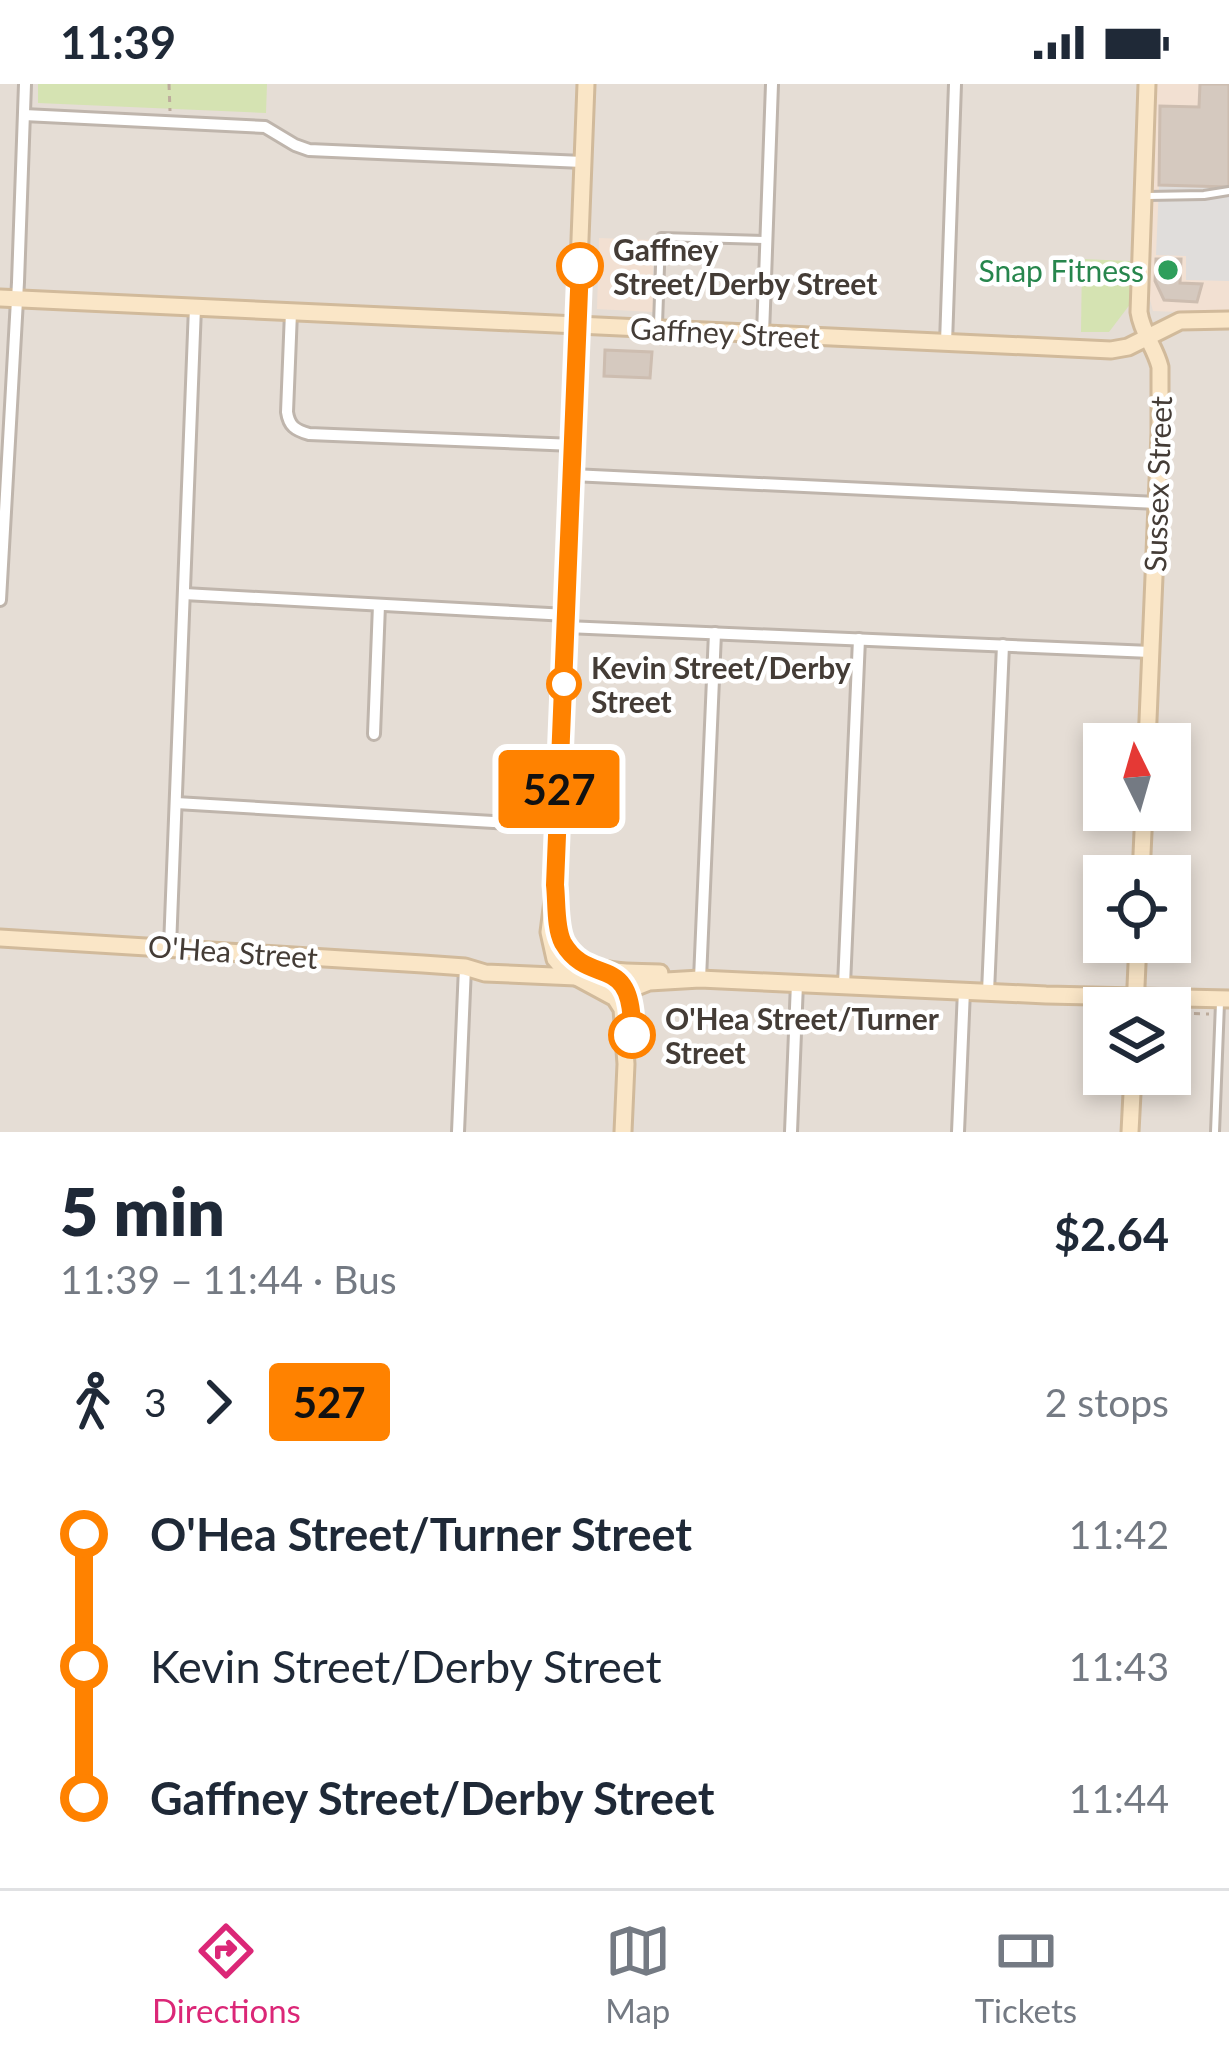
<!DOCTYPE html>
<meta charset="utf-8">
<style>
:root{--surface:#fff;--page:#f2f2f3;--text:#1f2937;--muted:#747a83;--line:#e0e1e3;--accent:#db2777}
body{margin:0;font-family:Lato,sans-serif;background:var(--page);color:var(--text);height:100vh;display:flex;flex-direction:column;font-size:45px;white-space:nowrap}
*{box-sizing:border-box;margin:0}
p{font-size:39px;color:var(--muted)}
.icon{flex:none;width:66px;height:66px;fill:none;stroke:currentColor;stroke-width:2;stroke-linecap:round;stroke-linejoin:round}
.map{position:relative;height:1048px;overflow:hidden}
.details{display:flex;flex-direction:column;background:var(--surface);flex:1}
.details>*{flex:none}
.badge{padding:0 24px;border-radius:9px;font-size:42px;line-height:78px}
.needle{width:78px;rotate:355deg}
.fabs{position:absolute;left:1083px;top:639px;display:grid;gap:24px}
.fabs a{display:grid;place-items:center;width:108px;height:108px;border-radius:0px;background:var(--surface);box-shadow:0 6px 18px #0003;font-size:60px}
.map>.badge{position:absolute;translate:-50% -50%;box-shadow:0 0 0 6px #fff}
.legs{display:flex;align-items:center;gap:18px;height:132px;padding:0 60px;font-size:39px}
.legs p{margin-inline-start:auto}
.summary{display:flex;align-items:center;justify-content:space-between;height:204px;padding:0 60px}
h1{font-size:66px;font-weight:800;line-height:90px}
ul{padding:0 60px;list-style:none}
li{display:flex;align-items:center;gap:42px;height:132px;font-size:45px}
li i{display:grid;place-items:center;width:18px;height:100%;margin:0 15px;background:currentColor}
li i::after{content:'';width:30px;height:30px;margin:-15px;border:9px solid;border-radius:50%;background:var(--surface)}
li p{margin-inline-start:auto}
li:first-child i{background:linear-gradient(#0000 50%,currentColor 0)}
li:last-child i{background:linear-gradient(currentColor 50%,#0000 0)}
.status{display:flex;justify-content:space-between;align-items:center;height:84px;padding:0 60px;background:var(--surface);direction:ltr}
.status svg{height:33px;fill:currentColor}
.tabs{display:flex;justify-content:space-around;align-items:center;height:168px;border-top:3px solid var(--line);background:var(--surface);font-size:33px;color:var(--muted)}
.tabs a{display:grid;justify-items:center;gap:6px}
.tabs .selected{color:var(--accent)}
.map>svg:first-child{display:block}
.residential{fill:#e5ddd5;fill-rule:evenodd}
.commercial{fill:#f2e0d2}
.green{fill:#d5e3b2}
.parking{fill:#e0dddb}
.building{fill:#d5c9bf;stroke:#cdbdb0;stroke-width:3}
.lines{fill:none;stroke-linecap:round;stroke-linejoin:round}
.lane-casing{stroke:#bfb5ac;stroke-width:12}
.street-casing{stroke:#bfb5ac;stroke-width:16}
.secondary-casing{stroke:#d1ba9b;stroke-width:21}
.path{stroke:#bdac9c;stroke-width:3;stroke-dasharray:6 6;stroke-linecap:butt}
.lane{stroke:#fff;stroke-width:6}
.street{stroke:#fff;stroke-width:10}
.secondary{stroke:#fae6c7;stroke-width:15}
.line-1-casing{stroke:#fff;stroke-width:27}
.line-1{stroke:#ff8200;stroke-width:18}
.stop-1-dot{fill:#fff;stroke:#ff8200;stroke-width:6}
.leisure-dot{fill:#2e9e5b;stroke:#fff;stroke-width:4.5}
.labels{text-anchor:middle;dominant-baseline:central;stroke-width:9;stroke-linejoin:round;paint-order:stroke}
.stop-label{font-size:30px;font-weight:bold;fill:#443c36;stroke:#fff;text-anchor:start}
.leisure-label{font-size:30px;fill:#27864d;stroke:#fff;text-anchor:end}
.street-label{font-size:30px;fill:#443c36;stroke:#fff}
</style>
<div class="status"><b>11:39</b><svg viewBox="0 0 49 12"><path d="M0 12V9h3v3zM5 12V6h3v6zM10 12V3h3v9zM15 12V0h3v12zM26 1h20v11H26zM47 4h2v5h-2z"/></svg></div>
<div class="map">
<svg width="1229" height="1048" viewBox="0 0 1229 1048">
<rect width="100%" height="100%" fill="#f2ece6"/>
<path class="residential" d="M0,0H1229V1048H0ZM1104,660H1170V726H1104ZM1104,792H1170V858H1104ZM1104,924H1170V990H1104Z"/>
<g class="commercial">
<path d="M1153,0H1229V230L1153,227L1145,197Z"/>
<path d="M599,154L653,156V228L597,225Z"/>
</g>
<g class="green">
<path d="M38,0H267L266,29L38,19Z"/>
<path d="M1082,175L1130,177L1131,219L1109,248H1081Z"/>
</g>
<path class="parking" d="M1159,101L1229,103V197L1186,196V172L1156,171Z"/>
<g class="building">
<path d="M1200,0H1229V103L1159,101L1160,22L1199,23Z"/>
<path d="M1156,175H1181L1180,199L1202,200L1197,218L1164,216L1155,197Z"/>
<path d="M605,266L652,268L650,294L604,292Z"/>
</g>
<g class="lines">
<g class="lane-casing">
<g id="lane">
<path d="M1147,112L1204,111L1229,107"/>
<path d="M658,241L661,153L764,156"/>
<path d="M1215,1048L1220,919"/>
</g>
</g>
<g class="street-casing">
<g id="street">
<path d="M24,31L265,43L295,61L309,66L583,78"/>
<path d="M291,228L287,328C289,342 295,346 309,350L574,361"/>
<path d="M763,250L772,0"/>
<path d="M946,259L955,0"/>
<path d="M572,391L1157,419"/>
<path d="M184,510L567,531"/>
<path d="M0,516L18,198L25,0"/>
<path d="M566,543L1151,568"/>
<path d="M374,650L379,521"/>
<path d="M176,719L558,742"/>
<path d="M170,863L195,223"/>
<path d="M700,895L715,549"/>
<path d="M844,901L859,555"/>
<path d="M988,908L1003,561"/>
<path d="M458,1048L465,883"/>
<path d="M791,1048L797,899"/>
<path d="M958,1048L964,906"/>
</g>
</g>
<g class="secondary-casing">
<g id="secondary">
<path d="M586,0L555,801L549,848L555,875L565,887L615,914L622,925L626,980L623,1048"/>
<path d="M0,214L1111,266L1128,263L1180,237L1229,236"/>
<path d="M1147,660L1160,349V283C1155,263 1142,249 1139,228L1147,0"/>
<path d="M1141,792L1144,726"/>
<path d="M559,834C560,891 618,888 660,889"/>
<path d="M0,854L423,880L465,883L485,889L576,893"/>
<path d="M605,908L621,909L649,898L700,895L1046,911L1229,915"/>
<path d="M1135,924L1138,858"/>
<path d="M1130,1048L1133,990"/>
</g>
</g>
<g class="path">
<path d="M169,0L170,27"/>
<path d="M1170,929L1209,930"/>
</g>
<use href="#lane" class="lane"/>
<use href="#street" class="street"/>
<use href="#secondary" class="secondary"/>
</g>
<g class="lines">
<g class="line-1-casing">
<path id="line-1" d="M580,182L555,801C557,818 555,844 563,859C590,905 634,865 632,951"/>
</g>
<use href="#line-1" class="line-1"/>
</g>
<g class="stop-1-dot">
<circle cx="580" cy="182" r="21"/>
<circle cx="564" cy="600" r="15"/>
<circle cx="632" cy="951" r="21"/>
</g>
<circle class="leisure-dot" cx="1168" cy="186" r="12"/>
<g class="labels">
<g class="stop-label">
<text x="613" y="165">Gaffney<tspan x="613" dy="34">Street/Derby Street</tspan></text>
<text x="591" y="583">Kevin Street/Derby<tspan x="591" dy="34">Street</tspan></text>
<text x="665" y="934">O'Hea Street/Turner<tspan x="665" dy="34">Street</tspan></text>
</g>
<g class="leisure-label">
<text x="1144" y="186">Snap Fitness</text>
</g>
<g class="street-label">
<text transform="translate(725 248) rotate(3)">Gaffney Street</text>
<text transform="translate(1157 400) rotate(-88)">Sussex Street</text>
<text transform="translate(233 867) rotate(4)">O'Hea Street</text>
</g>
</g>
</svg>
<div class="fabs">
<a><svg class="needle" viewBox="-14 -14 28 28"><path d="M0-13l5 13h-10z" fill="#e53935"/><path d="M0 13l5-13h-10z" fill="#747a83"/></svg></a>
<a><svg class="icon" aria-label="locate" viewBox="0 0 24 24"><circle cx="12" cy="12" r="6"/><path d="M12 2v4M12 18v4M2 12h4M18 12h4"/></svg></a>
<a><svg class="icon" aria-label="layers" viewBox="0 0 24 24"><path d="M12 4l9 5-9 5-9-5zM3 14l9 5 9-5"/></svg></a>
</div>
<b class="badge" style="left:559px;top:705px;background:#ff8200;color:#111">527</b>
</div>
<section class="details">
<div class="summary"><div><h1>5 min</h1><p>11:39 – 11:44 · Bus</p></div><b>$2.64</b></div>
<div class="legs"><svg class="icon" aria-label="walk" viewBox="0 0 24 24"><circle cx="13" cy="4" r="2"/><path d="M13 8l-2 6 4 7M11 14l-3 7M7 12l3-4h3l4 4"/></svg>3<svg class="icon" aria-label="forward" viewBox="0 0 24 24"><path d="M9 5l7 7-7 7"/></svg><b class="badge" style="background:#ff8200;color:#111">527</b><p>2 stops</p></div>
<ul>
<li><i style="color:#ff8200"></i><b>O'Hea Street/Turner Street</b><p>11:42</p></li>
<li><i style="color:#ff8200"></i><span>Kevin Street/Derby Street</span><p>11:43</p></li>
<li><i style="color:#ff8200"></i><b>Gaffney Street/Derby Street</b><p>11:44</p></li>
</ul>
</section>
<nav class="tabs">
<a class="selected"><svg class="icon" aria-label="directions" viewBox="0 0 24 24"><path d="M12 3l9 9-9 9-9-9zM9 14v-3h6M13 9l2 2-2 2"/></svg>Directions</a>
<a><svg class="icon" aria-label="map" viewBox="0 0 24 24"><path d="M3 6l6-2 6 2 6-2v14l-6 2-6-2-6 2zM9 4v14M15 6v14"/></svg>Map</a>
<a><svg class="icon" aria-label="tickets" viewBox="0 0 24 24"><path d="M3 7h18v10H3zM15 7v10"/></svg>Tickets</a>
</nav>
